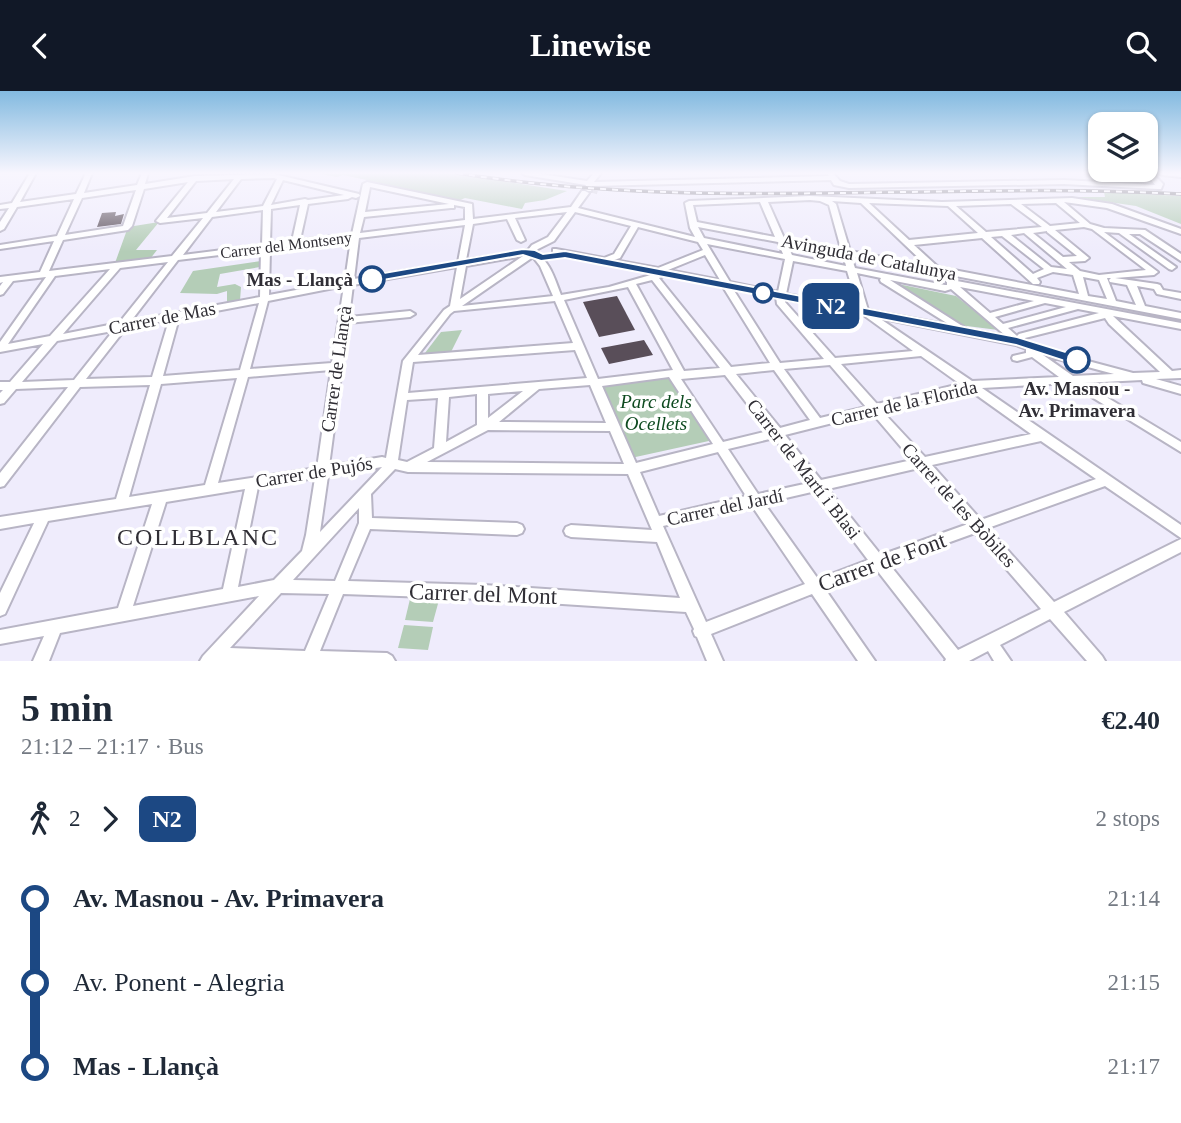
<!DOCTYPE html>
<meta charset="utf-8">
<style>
:root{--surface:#fff;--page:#f6f6f7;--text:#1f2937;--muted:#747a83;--accent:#111827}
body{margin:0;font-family:Georgia,serif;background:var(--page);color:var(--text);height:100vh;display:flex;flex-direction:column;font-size:26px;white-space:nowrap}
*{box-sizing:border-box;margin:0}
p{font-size:23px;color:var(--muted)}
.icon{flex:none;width:38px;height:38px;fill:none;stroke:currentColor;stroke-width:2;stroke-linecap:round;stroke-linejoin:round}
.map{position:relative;height:570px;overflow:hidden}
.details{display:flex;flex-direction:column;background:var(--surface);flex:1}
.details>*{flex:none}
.badge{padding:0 14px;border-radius:10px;font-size:24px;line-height:46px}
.controls{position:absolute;left:1088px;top:21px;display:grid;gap:14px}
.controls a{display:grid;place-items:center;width:70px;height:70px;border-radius:14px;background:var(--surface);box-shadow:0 2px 5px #0004;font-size:35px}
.map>.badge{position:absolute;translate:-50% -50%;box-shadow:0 0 0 4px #fff}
.legs{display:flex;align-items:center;gap:10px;height:77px;padding:0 21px;font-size:23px}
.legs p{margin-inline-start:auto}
.overview{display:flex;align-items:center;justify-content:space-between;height:119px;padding:0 21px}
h1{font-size:38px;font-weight:800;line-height:52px}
ul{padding:0 21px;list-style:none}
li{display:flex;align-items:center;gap:24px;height:84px;font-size:26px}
li i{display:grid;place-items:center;width:10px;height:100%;margin:0 9px;background:currentColor}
li i::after{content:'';width:18px;height:18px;margin:-9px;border:5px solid;border-radius:50%;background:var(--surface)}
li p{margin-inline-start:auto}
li:first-child i{background:linear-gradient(#0000 50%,currentColor 0)}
li:last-child i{background:linear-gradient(currentColor 50%,#0000 0)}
header{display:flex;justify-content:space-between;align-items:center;height:91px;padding:0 21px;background:var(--accent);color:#fff;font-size:32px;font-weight:800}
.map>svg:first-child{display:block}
.green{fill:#b4cdb7}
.building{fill:#594e59}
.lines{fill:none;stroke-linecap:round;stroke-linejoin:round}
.minor-tunnel{stroke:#c9c6d4;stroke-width:8;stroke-dasharray:8 4.5;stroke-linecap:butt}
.minor-casing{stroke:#b8b5c5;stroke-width:4}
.minor{fill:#fff;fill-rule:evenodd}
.rail-casing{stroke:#66636d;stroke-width:3.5}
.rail{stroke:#fff;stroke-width:2;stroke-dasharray:6;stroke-linecap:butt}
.line-1{fill:#1c4883;stroke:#fff;stroke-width:2}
.stop-1-dot{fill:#fff;stroke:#1c4883;stroke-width:3.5}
.labels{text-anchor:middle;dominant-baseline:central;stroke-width:7;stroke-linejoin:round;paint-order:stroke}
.far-street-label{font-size:16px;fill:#302e35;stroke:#fff}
.street-label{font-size:19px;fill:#302e35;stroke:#fff}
.stop-label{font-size:19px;font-weight:bold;fill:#302e35;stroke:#fff;text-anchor:end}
.park-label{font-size:19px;font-style:italic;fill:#0d4a1f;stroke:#fff}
.near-street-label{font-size:23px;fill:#302e35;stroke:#fff}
.near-neighbourhood-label{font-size:24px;letter-spacing:2px;fill:#302e35;stroke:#fff}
</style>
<header><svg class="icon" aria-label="back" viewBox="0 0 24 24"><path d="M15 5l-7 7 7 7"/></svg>Linewise<svg class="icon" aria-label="search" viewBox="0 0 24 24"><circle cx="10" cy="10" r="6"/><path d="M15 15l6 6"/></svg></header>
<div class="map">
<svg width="1181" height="570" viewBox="0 0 1181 570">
<rect width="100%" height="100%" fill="#efecfc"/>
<g class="green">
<path d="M316,82H449L567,100L545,109L525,112L522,118L465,107L458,110L367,93V89L343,84L337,86Z"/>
<path d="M1104,101L1181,105V133L1136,115L1075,106H1105Z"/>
<path d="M159,131L136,159H157L150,168L115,172L128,136Z"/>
<path d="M261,170L260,176L220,183L217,196L235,193L241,196L240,210L227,212V200L217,203L180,202L193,180Z"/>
<path d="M898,193L956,205L998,239L959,234Z"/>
<path d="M462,239L450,263L429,266L425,262L441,241Z"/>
<path d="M677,278L718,348L631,367L599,287Z"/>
<path d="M410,508L439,509L433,531L405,529Z"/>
<path d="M404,534L433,536L428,559L398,557Z"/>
</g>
<g class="building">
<path d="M116,121L115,125L124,123L121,133L97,136L102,122Z"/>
<path d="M617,205L635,239L599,246L583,211Z"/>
<path d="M644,249L653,264L609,273L601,257Z"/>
</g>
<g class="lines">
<path class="minor-tunnel" d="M593,102L594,99"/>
<g class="minor-casing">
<g id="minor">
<path d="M30,82H36L20,111L76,103L86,82H92L84,102L137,94L142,82H148L145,93L195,85L274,83L359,103L360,105L356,107L352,106L348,108L308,113L300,149L352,143L363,93L367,91L472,113L473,128L571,116L582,100H585L589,102L578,117L695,146L690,137L685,112L689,110L810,105L942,111L1072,107L1112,113L1181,138V143L1107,117L1064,111L1090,133L1104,137L1145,139L1181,163V170L1140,143H1129L1176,176L1172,179L1169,178L1119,142L1104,141L1158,181L1154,184L1115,187L1157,193L1160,194L1163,199L1181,202V208L1157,203L1154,198L1137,195L1145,215L1181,222V228L851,165L855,177L945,194H947V190H957L1181,232V238L1113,225L1172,280L1181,279V287L1156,288L1181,295V303L1143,292L1142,289L1083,292L1181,351V361L1069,292L982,297L1181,434V447L1105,395L988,437L1054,511L1181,448V461L1064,521L1102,565L1105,570H1087L1050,528L1000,554L1011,570H994L988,560L969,570H945L946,568L876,478L825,498L875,570H858L812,503L711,543L723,570H707L697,546L695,545L693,540L694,538L686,521L484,508L343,503L320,560L387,562L392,565L395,570H200L203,565L259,505L60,542L49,570H33L44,545L0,553V539L118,517L152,413L48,430L5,523L0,525V502L34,432L0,438V426L116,408L150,294L80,296L4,395L0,396V382L68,296L16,298L4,312L0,313V302L3,299H0V291H10L43,253L0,261V251L46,186L13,190L3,203L0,204V195L3,191L0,192V186L40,181L54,150L0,158V154L57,145L74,108L17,116L4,138L0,140V131L9,117L0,118V114L12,112ZM274,87L277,88L263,115L216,121L241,88ZM234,88L207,122L167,127L196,90ZM283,89L344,104L308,109L305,108L271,114ZM188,91L156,130L160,132L203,127L172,165L49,180L63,149L128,139L132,135L144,98ZM370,96L449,113L365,121ZM136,99L123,135L65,144L82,107ZM810,109L820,110L829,114L841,158L784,147L768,111ZM832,110L861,112L926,174L850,160L836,113ZM760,111L775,146L697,131L693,114ZM869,112L948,115L978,142L909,149ZM1056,112L1080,132L1050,135L1021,113ZM1011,113L1042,136L986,141L956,115ZM300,114L292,150L270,153L271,118ZM454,114L465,116V129L360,142L364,126L451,117H454ZM263,119L262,154L183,164L212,126ZM567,121L548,146L532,154L528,159L466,169L473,133L507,128L517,149L521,151L525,149L515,127ZM575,121L631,135L614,163L604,167L556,158H553V162L653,182L654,183L609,196L561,204C555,189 549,166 533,163L538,158L554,150ZM465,134L458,171L354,188L359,147ZM638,136L698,151L703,159L658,177L614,169L620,167ZM698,136L778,151L783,163L704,147ZM1084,136L1092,138L1146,179L1099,184L1080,180L1069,171L1085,170L1089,167L1055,139ZM1047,140V141L1077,165L1063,166L1033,142ZM1024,142L1067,178L1051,176L1011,144ZM1002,145L1044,178L1033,183L991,146ZM982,147L1033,193H1039L1040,191L1037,187L1053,181L1073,184L1079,203L938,176L914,154ZM351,148L345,190L269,204L270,158ZM707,153L785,168L778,201L730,191ZM787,153L843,163L846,175L792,164ZM261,159L260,206L131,230L178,169ZM705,164L720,189L668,179ZM523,165L460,208L466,175ZM533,166L540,175L553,205L462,215ZM793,170L847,180L858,216L786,203ZM168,171L119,232L63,243L120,177ZM457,176L450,215L444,219L403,270L386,367L382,366L329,375L348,232L410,226L415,223L410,220L349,226L353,194ZM110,178L50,245L8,253L55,185ZM857,182L881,187L880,189L881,191L950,234L868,219ZM666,184L723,196L770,272L731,276L659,187ZM1083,186L1099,189L1107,208L1088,205ZM1107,187H1111L1109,189L1110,191L1127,194L1136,214L1116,210ZM652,189L720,277L684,280L636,193ZM890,189L945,200L951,198L1006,245L967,238ZM344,195L332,272L250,278L268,210ZM628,196L673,279L598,288L564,209ZM960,196L1034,210L990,222ZM733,198L776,206L777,213L824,268L780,272ZM785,208L862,223L913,260L835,267L785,211ZM555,210L573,252L418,264L450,223L454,220ZM259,212L240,279L163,285L179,227ZM1045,212L1066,216L1003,233L995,226ZM1078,218L1099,222L1019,243L1017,245L1008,237ZM879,227L1016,254L1026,258V262L1013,265L1012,267L1013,269L1017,270L1032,266L1059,286L972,290ZM1105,227L1109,233L1160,281L1133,282L1043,258L1024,250L1025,247ZM169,229L152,286L86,288L126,237ZM113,240L74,289L22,291L57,250ZM575,259L587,287L408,302L413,271ZM1043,264L1114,283L1073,285ZM921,265L960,293L877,313L841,273ZM830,274L866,316L820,327L784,278ZM331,279L317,377L218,392L248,286ZM774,279L810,329L780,337L736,283ZM725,284L768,340L723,351L681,288ZM669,286L713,353L636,372L602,295ZM237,287L205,394L129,406L161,293ZM590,294L606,332L499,331L539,298ZM968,298L1031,343L925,366L882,320ZM523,300L488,327V303ZM477,303V334L446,351L449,306ZM438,307L434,357L407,371L398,369L407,309ZM872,322L912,369L821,389L785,344ZM488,339L610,340L624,373L427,371ZM774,347L809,392L758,403L728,358ZM1041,350L1096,388L981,429L932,374ZM718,361L746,405L659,425L640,381ZM382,376L320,441L328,385ZM919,377L968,433L881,464L828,398ZM395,378L408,381L628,383L652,439L571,434L566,436L564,440L566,444L571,446L657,451L680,507L484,494L348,490L370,438L517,444L522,442L524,438L522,434L517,432L372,427L371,403ZM315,387L306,444L302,460L274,489L238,496L258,396ZM245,398L223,498L133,515L166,411ZM816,400L868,469L818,488L764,412ZM752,415L805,493L706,531L663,435ZM359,417V432L335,490L293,489ZM975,442L1041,518L958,559L889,473ZM281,502L329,503L305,560L230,557Z"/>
<path d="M522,82H534L587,90L594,82H601L594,91L829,85L827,82H833L840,90L849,93L1064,89L1155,94L1146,82H1152L1163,93L1161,98H1158L1064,93L849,97L834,94L831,89L592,95L591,100H588L584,98L586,94L525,84Z"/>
<path d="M1159,82H1181V86L1162,84Z"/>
</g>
</g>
<use href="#minor" class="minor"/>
<g class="rail-casing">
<path id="rail" d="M457,82C696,121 940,90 1181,103"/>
</g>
<use href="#rail" class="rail"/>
</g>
<linearGradient id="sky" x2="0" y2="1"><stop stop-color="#83bae0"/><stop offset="0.51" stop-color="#f8f6fe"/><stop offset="1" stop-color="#f8f6fe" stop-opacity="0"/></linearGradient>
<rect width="1181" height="161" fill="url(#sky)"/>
<path class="line-1" d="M523,158L535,159L543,163L565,160L1017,246L1082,266L1084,269L1077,274L1016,254L565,167L541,170L523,164L372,191L366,188L372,184Z"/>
<g class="stop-1-dot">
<circle cx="372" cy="188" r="12"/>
<circle cx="763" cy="202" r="9"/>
<circle cx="1077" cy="269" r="12"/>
</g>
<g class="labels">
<g class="far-street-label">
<text transform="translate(286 154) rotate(-7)">Carrer del Montseny</text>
</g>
<g class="street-label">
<text transform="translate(869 166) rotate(11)">Avinguda de Catalunya</text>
<text transform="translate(162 227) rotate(-11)">Carrer de Mas</text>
<text transform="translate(336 278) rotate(-82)">Carrer de Llançà</text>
<text transform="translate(904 312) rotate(-13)">Carrer de la Florida</text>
<text transform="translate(804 378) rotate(52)">Carrer de Martí i Blasi</text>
<text transform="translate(314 381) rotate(-9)">Carrer de Pujós</text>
<text transform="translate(959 414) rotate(48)">Carrer de les Bòbiles</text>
<text transform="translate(725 416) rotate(-12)">Carrer del Jardí</text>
</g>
<g class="stop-label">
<text x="353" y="188">Mas - Llançà</text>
<text x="1077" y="297" text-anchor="middle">Av. Masnou -<tspan x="1077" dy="22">Av. Primavera</tspan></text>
</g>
<g class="park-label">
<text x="656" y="310">Parc dels<tspan x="656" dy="22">Ocellets</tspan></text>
</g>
<g class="near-street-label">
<text transform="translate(882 471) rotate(-20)">Carrer de Font</text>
<text transform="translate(483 503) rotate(2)">Carrer del Mont</text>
</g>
<g class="near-neighbourhood-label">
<text x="198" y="446">COLLBLANC</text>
</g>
</g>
</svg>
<div class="controls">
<a><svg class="icon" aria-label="layers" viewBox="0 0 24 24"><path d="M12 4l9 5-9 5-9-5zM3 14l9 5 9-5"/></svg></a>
</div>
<b class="badge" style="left:831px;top:215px;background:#1c4883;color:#fff">N2</b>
</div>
<section class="details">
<div class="overview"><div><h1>5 min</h1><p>21:12 – 21:17 · Bus</p></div><b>€2.40</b></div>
<div class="legs"><svg class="icon" aria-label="walk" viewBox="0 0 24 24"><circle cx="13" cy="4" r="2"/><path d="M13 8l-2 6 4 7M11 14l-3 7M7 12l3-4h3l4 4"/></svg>2<svg class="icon" aria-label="forward" viewBox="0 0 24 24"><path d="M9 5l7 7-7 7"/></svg><b class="badge" style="background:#1c4883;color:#fff">N2</b><p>2 stops</p></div>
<ul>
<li><i style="color:#1c4883"></i><b>Av. Masnou - Av. Primavera</b><p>21:14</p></li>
<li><i style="color:#1c4883"></i><span>Av. Ponent - Alegria</span><p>21:15</p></li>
<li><i style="color:#1c4883"></i><b>Mas - Llançà</b><p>21:17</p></li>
</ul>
</section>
